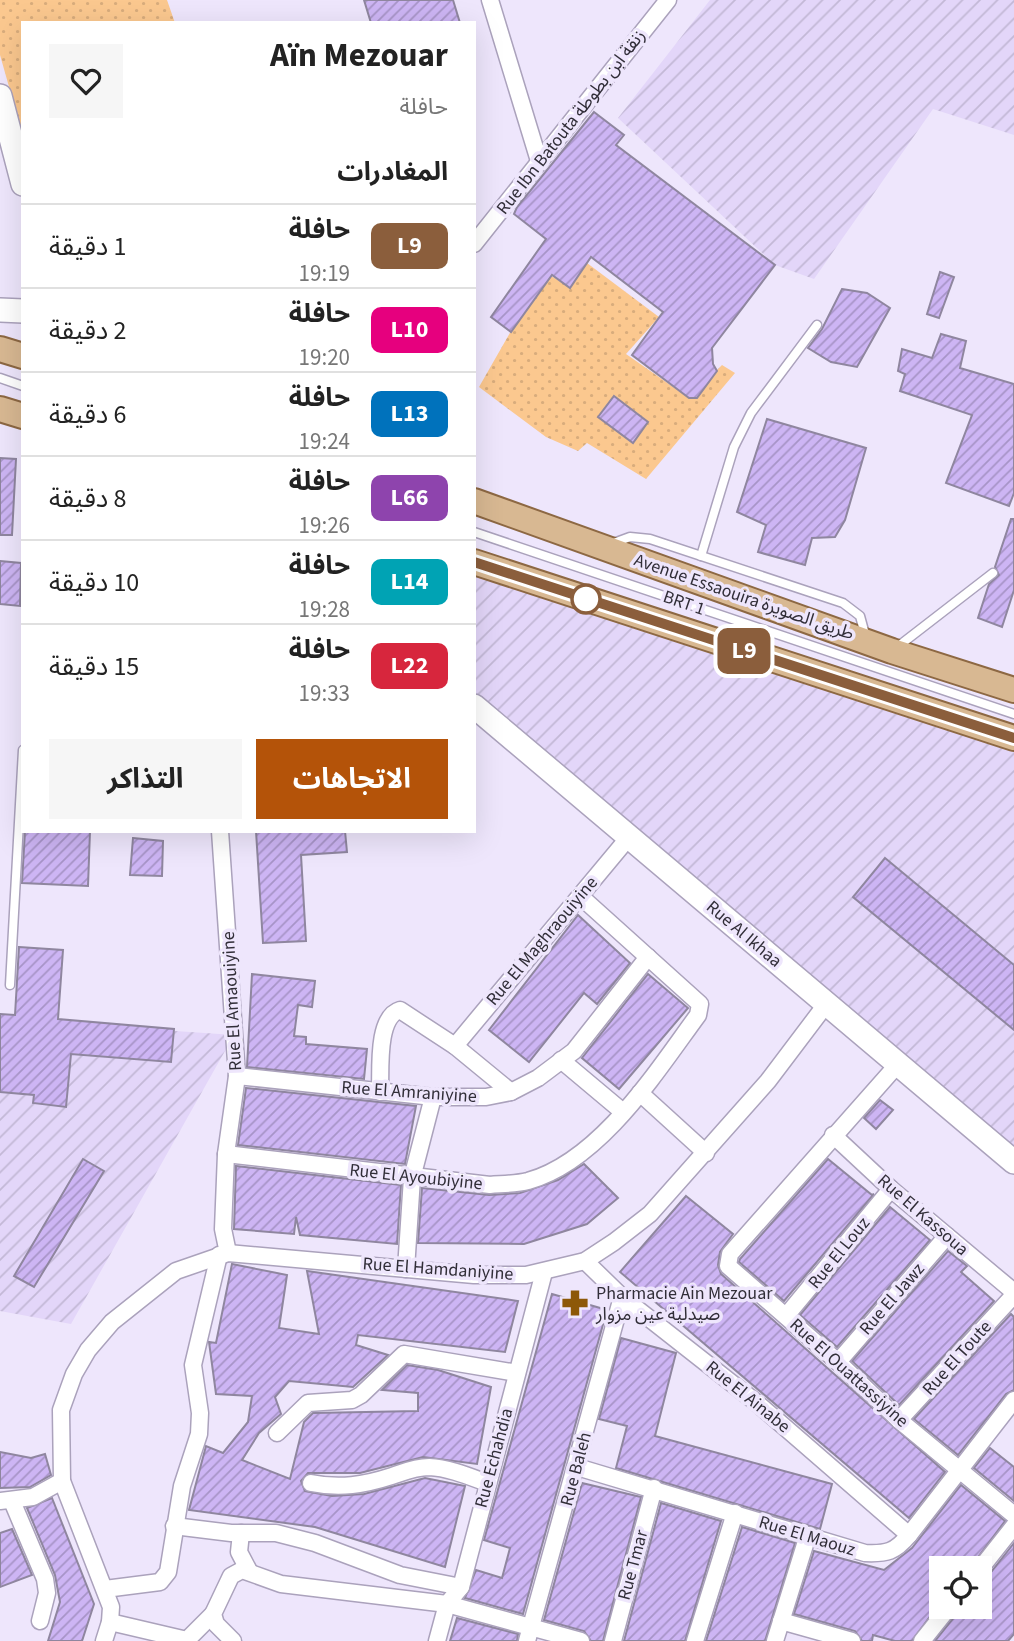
<!DOCTYPE html>
<html lang="ar">
<meta charset="utf-8">
<style>
:root{--surface:#fff;--page:#f6f6f6;--text:#222;--muted:#767676;--line:#e0e0e0;--accent:#b45309}
body{margin:0;font-family:"Source Sans 3","Noto Sans Arabic",sans-serif;background:var(--page);color:var(--text);direction:rtl;height:100vh;display:flex;flex-direction:column;font-size:26px;white-space:nowrap}
*{box-sizing:border-box;margin:0}
p{font-size:23px;color:var(--muted)}
.icon{flex:none;width:38px;height:38px;fill:none;stroke:currentColor;stroke-width:2;stroke-linecap:round;stroke-linejoin:round}
.map{position:relative;flex:1;overflow:hidden;direction:ltr}
.sheet{position:absolute;left:21px;top:21px;width:455px;height:812px;display:flex;flex-direction:column;background:var(--surface);border-radius:0px;box-shadow:0 7px 28px #0002;direction:rtl}
.sheet>*{flex:none}
.badge{padding:0 14px;border-radius:10px;font-size:24px;line-height:46px}
.controls{position:absolute;left:929px;top:1556px;display:grid;gap:14px}
.controls a{display:grid;place-items:center;width:63px;height:63px;border-radius:0px;background:var(--surface);box-shadow:0 7px 28px #0002;font-size:35px}
.map>.badge{position:absolute;translate:-50% -50%;box-shadow:0 0 0 4px #fff}
h2{padding:0 28px;font-size:26px;line-height:63px}
.round{display:grid;place-items:center;flex:none;width:74px;height:74px;border-radius:0px;background:var(--page)}
.summary{display:flex;align-items:center;justify-content:space-between;height:119px;padding:0 28px}
h1{font-size:33px;font-weight:700;line-height:52px}
.cta{display:flex;gap:14px;margin-top:auto;padding:14px 28px}
.cta a{flex:1;height:80px;border-radius:0px;background:var(--accent);color:#fff;font-size:28px;font-weight:700;line-height:80px;text-align:center}
.cta a+a{background:var(--page);color:var(--text)}
ul{padding:0;list-style:none}
li{display:flex;align-items:center;gap:21px;height:84px;padding:0 28px;border-top:2px solid var(--line)}
li div{flex:1}
li b{display:block;font-size:26px}
li em{font-style:normal}
li .badge{min-width:77px;font-weight:700;text-align:center}
.map>svg:first-child{display:block}
.industrial{fill:url(#industrial-furrows)}
.grass{fill:url(#grass-dots)}
.building{fill:url(#building-hatch);stroke:#8f869f;stroke-width:2}
.lines{fill:none;stroke-linecap:round;stroke-linejoin:round}
.lane-casing{stroke:#aba2bc;stroke-width:11}
.street-casing{stroke:#aba2bc;stroke-width:19}
.secondary-casing{stroke:#aba2bc;stroke-width:26}
.primary-casing{stroke:#8d6843;stroke-width:28}
.lane{stroke:#fff;stroke-width:8}
.street{stroke:#fff;stroke-width:16}
.secondary{stroke:#fff;stroke-width:23}
.primary{stroke:#d8b892;stroke-width:24}
.line-casing{stroke:#fff;stroke-width:16}
.line{stroke:#8b5e3c;stroke-width:10}
.stop-dot{fill:#fff;stroke:#8b5e3c;stroke-width:3.5}
.labels{text-anchor:middle;dominant-baseline:central;stroke-width:7;stroke-linejoin:round;paint-order:stroke}
.street-label{font-size:18px;fill:#312e38;stroke:#eee6fc}
.poi-label{font-size:18px;fill:#312e38;stroke:#eee6fc;text-anchor:start}
</style>
<div class="map">
<svg width="1014" height="1641" viewBox="0 0 1014 1641">
<defs>
<pattern id="industrial-furrows" width="10" height="10" patternUnits="userSpaceOnUse" patternTransform="scale(1.75)"><rect width="10" height="10" fill="#e3d6f9"/><path d="M-1 1l2-2M0 10L10 0M9 11l2-2" fill="none" stroke="#c3b8d6"/></pattern>
<pattern id="grass-dots" width="8" height="8" patternUnits="userSpaceOnUse" patternTransform="scale(1.75)"><rect width="8" height="8" fill="#fbc88f"/><path d="M2 2h.1M6 6h.1" fill="none" stroke="#d8ac7c" stroke-width="1.8" stroke-linecap="round"/></pattern>
<pattern id="building-hatch" width="6" height="6" patternUnits="userSpaceOnUse" patternTransform="scale(1.75)"><rect width="6" height="6" fill="#cdb5f4"/><path d="M-1 1l2-2M0 6l6-6M5 7l2-2" fill="none" stroke="#a794c7"/></pattern>
</defs>
<rect width="100%" height="100%" fill="#eee6fc"/>
<g class="industrial">
<path d="M710,0H1014V135L933,109L814,279L775,265L618,118Z"/>
<path d="M474,573L1014,740V1159L474,721Z"/>
<path d="M0,1019L234,1035L71,1324L0,1311Z"/>
</g>
<g class="grass">
<path d="M0,0H167L175,23H23V136L0,55Z"/>
<path d="M587,263L659,317L626,354L689,398L722,365L735,373L646,479L587,443L578,451L546,437L479,387L511,331L551,276L570,287Z"/>
</g>
<g class="building">
<path d="M364,0H453L460,23H371Z"/>
<path d="M594,112L624,135L616,145L775,265L712,348L713,364L717,371L697,398H689L632,355L663,312L591,257L570,288L552,275L511,332L491,317L546,239L514,214L517,207Z"/>
<path d="M940,272L954,277L939,318L927,314Z"/>
<path d="M842,289L867,293L890,308L857,367L831,362L808,348L822,329Z"/>
<path d="M941,334L966,341L960,368L1014,384V493L1009,506L946,483L972,415L900,391L905,374L898,371L902,349L932,358Z"/>
<path d="M614,396L648,422L633,443L598,417Z"/>
<path d="M767,419L866,448L845,520L835,537L812,538L805,565L758,552L766,525L737,512Z"/>
<path d="M0,458L16,459L12,535H0Z"/>
<path d="M1011,519H1014V590L1002,627L978,618L989,584L999,575L995,567Z"/>
<path d="M0,561L21,563L20,606L0,604Z"/>
<path d="M25,831H90L88,886L22,883Z"/>
<path d="M256,831H345L347,852L301,855L306,941L263,943Z"/>
<path d="M133,838L163,841L162,876L130,875Z"/>
<path d="M885,858L1014,965V1030L853,897Z"/>
<path d="M578,915L630,963L597,1004L584,993L529,1062L489,1030Z"/>
<path d="M19,947L63,950L58,1019L174,1029L171,1062L71,1054L66,1107L33,1103L34,1095L0,1092V1014L15,1015Z"/>
<path d="M252,974L315,981L312,1007L298,1005L294,1036L306,1037V1044L367,1049L364,1079L247,1067Z"/>
<path d="M648,974L688,1008L619,1089L582,1058Z"/>
<path d="M246,1088L416,1106L405,1164L238,1145Z"/>
<path d="M880,1100L893,1110L876,1129L864,1118Z"/>
<path d="M83,1159L104,1171L34,1287L14,1276Z"/>
<path d="M828,1159L872,1195L874,1194L784,1301L739,1262L740,1259Z"/>
<path d="M584,1164L618,1198L587,1224L524,1244L418,1243L422,1188L489,1195L520,1193L558,1180Z"/>
<path d="M236,1166L401,1185L397,1244L300,1235L296,1217L294,1234L234,1229Z"/>
<path d="M686,1196L733,1234L720,1252L718,1265L721,1274L945,1472L909,1518L620,1272Z"/>
<path d="M890,1207L930,1240L837,1347L800,1315Z"/>
<path d="M948,1251L967,1266L961,1272L994,1301L899,1405L852,1361Z"/>
<path d="M232,1264L287,1275L279,1328L319,1334L307,1271L518,1301L505,1352L358,1335L356,1345L388,1355L353,1387L289,1381L275,1397L281,1414L259,1433L242,1460L290,1479L304,1422L313,1413L418,1411V1393L382,1390L407,1365L438,1370L491,1387L477,1464L423,1457L360,1473H308L301,1481L305,1491L332,1496L364,1494L425,1478L465,1486L445,1567L315,1527L189,1510L206,1446L223,1453L248,1422L252,1396L216,1394L209,1342L216,1343Z"/>
<path d="M552,1294L607,1310L523,1614L465,1598L476,1570L502,1578L510,1548L484,1540Z"/>
<path d="M1011,1314L1014,1317V1390L1006,1394L958,1455L914,1419Z"/>
<path d="M621,1338L676,1353L655,1436L832,1484L820,1529L616,1468L627,1426L599,1419Z"/>
<path d="M990,1448L1014,1467V1501L974,1468Z"/>
<path d="M0,1452L31,1458L45,1454L51,1475L30,1487L0,1488Z"/>
<path d="M582,1483L641,1497L603,1641H591L584,1631L544,1620Z"/>
<path d="M961,1485L1005,1521L970,1568H942V1600L912,1641H895L873,1635L872,1641H862L855,1631L794,1614L814,1551L884,1570L912,1548Z"/>
<path d="M52,1498L94,1604L82,1641H48L60,1602L55,1575L27,1508Z"/>
<path d="M661,1503L721,1521L685,1641H624Z"/>
<path d="M742,1527L795,1543L765,1641H706Z"/>
<path d="M12,1529L32,1575L0,1587V1533Z"/>
<path d="M1014,1543V1634L1008,1641H935L963,1606H980V1579L988,1576Z"/>
<path d="M457,1618L518,1634L517,1641H450Z"/>
</g>
<g class="lines">
<g class="lane-casing">
<g id="lane">
<path d="M0,378L23,386"/>
<path d="M474,532L1014,714"/>
<path d="M611,544L630,537L650,539L843,603L860,616L866,638"/>
<path d="M701,556L734,447L751,413L817,325"/>
<path d="M896,648L993,573"/>
<path d="M10,985L23,750"/>
</g>
</g>
<g class="street-casing">
<g id="street">
<path d="M490,0L539,161"/>
<path d="M474,244L668,0"/>
<path d="M220,831L237,1076L226,1154L223,1229L228,1253"/>
<path d="M455,1046L629,837"/>
<path d="M561,1060L623,1112"/>
<path d="M898,1064L730,1254L728,1266L838,1362L899,1420L1014,1515"/>
<path d="M237,1076L433,1097H486L511,1092L538,1078L574,1051L648,957"/>
<path d="M380,1092C381,1072 376,1017 400,1010L455,1046L511,1092"/>
<path d="M640,1093L706,1153"/>
<path d="M833,1135L891,1189L1014,1292"/>
<path d="M226,1154L490,1185C502,1184 516,1184 528,1181C600,1161 656,1072 698,1015L700,1004L580,896"/>
<path d="M585,1261L622,1297L757,1403L909,1535"/>
<path d="M406,1269L412,1178L433,1097"/>
<path d="M786,1316L891,1189"/>
<path d="M838,1362L947,1236"/>
<path d="M899,1420L1014,1295"/>
<path d="M277,1433L308,1403L352,1400L361,1395L404,1354L517,1373"/>
<path d="M577,1467L865,1553C887,1554 895,1552 909,1535L1014,1400"/>
<path d="M311,1483C340,1489 364,1485 392,1476C404,1472 415,1467 429,1467C449,1468 468,1476 487,1483"/>
<path d="M0,1501L33,1497L62,1481"/>
<path d="M12,1501L45,1579L47,1593L40,1621"/>
<path d="M174,1526L231,1533H276L315,1543L400,1575L461,1587"/>
<path d="M241,1533L239,1552L249,1571"/>
<path d="M980,1569L1014,1526"/>
<path d="M105,1589L160,1582L168,1572L182,1486L199,1434L200,1413L193,1365L219,1255"/>
<path d="M781,1621L852,1641"/>
<path d="M110,1622L187,1640L213,1614"/>
<path d="M104,1641L110,1622L111,1607L62,1481L61,1410L74,1374L88,1350L112,1322L176,1271L228,1253L474,1275H526L585,1261L614,1242L650,1214L768,1081L827,1003"/>
<path d="M233,1641L216,1624L213,1614L231,1576L242,1570L281,1584L447,1604L581,1641"/>
<path d="M437,1641L447,1604L461,1587L544,1272"/>
<path d="M527,1641L622,1297"/>
<path d="M613,1641L654,1488"/>
<path d="M695,1641L735,1513"/>
<path d="M775,1641L808,1535"/>
<path d="M922,1641L950,1606"/>
</g>
</g>
<g class="secondary-casing">
<g id="secondary">
<path d="M0,96L23,184"/>
<path d="M0,310L23,311"/>
<path d="M474,706L1014,1162"/>
</g>
</g>
<g class="primary-casing">
<g id="primary">
<path d="M0,349L23,356"/>
<path d="M0,409L23,416"/>
<path d="M474,501L892,651L1014,690"/>
<path d="M474,562L1014,738"/>
</g>
</g>
<use href="#lane" class="lane"/>
<use href="#street" class="street"/>
<use href="#secondary" class="secondary"/>
<use href="#primary" class="primary"/>
</g>
<g class="lines">
<g class="line-casing">
<path id="line" d="M474,562L1014,738"/>
</g>
<use href="#line" class="line"/>
</g>
<defs>
<g id="pharmacy-bare" transform="scale(2.1)"><path d="M-2-6h4v4h4v4h-4v4h-4v-4h-4v-4h4Z" fill="#8d5808" stroke="#eee6fc" stroke-width="2.5" paint-order="stroke"/></g>
</defs>
<g fill-rule="evenodd">
<use href="#pharmacy-bare" x="575" y="1303"/>
</g>
<circle class="stop-dot" cx="586" cy="599" r="14"/>
<g class="labels">
<g class="street-label">
<text transform="translate(571 122) rotate(-52)">Rue Ibn Batouta زنقة ابن بطوطة</text>
<text transform="translate(744 597) rotate(19)">Avenue Essaouira طريق الصويرة</text>
<text transform="translate(684 603) rotate(19)">BRT 1</text>
<text transform="translate(744 934) rotate(40)">Rue Al Ikhaa</text>
<text transform="translate(542 941) rotate(-50)">Rue El Maghraouiyine</text>
<text transform="translate(232 1001) rotate(-93)">Rue El Amaouiyine</text>
<text transform="translate(409 1092) rotate(4)">Rue El Amraniyine</text>
<text transform="translate(416 1177) rotate(6)">Rue El Ayoubiyine</text>
<text transform="translate(923 1215) rotate(41)">Rue El Kassoua</text>
<text transform="translate(839 1253) rotate(-51)">Rue El Louz</text>
<text transform="translate(438 1269) rotate(4)">Rue El Hamdaniyine</text>
<text transform="translate(892 1299) rotate(-49)">Rue El Jawz</text>
<text transform="translate(957 1358) rotate(-48)">Rue El Toute</text>
<text transform="translate(849 1373) rotate(42)">Rue El Ouattassiyine</text>
<text transform="translate(748 1397) rotate(39)">Rue El Ainabe</text>
<text transform="translate(494 1458) rotate(-75)">Rue Echahdia</text>
<text transform="translate(576 1469) rotate(-75)">Rue Baleh</text>
<text transform="translate(807 1536) rotate(17)">Rue El Maouz</text>
<text transform="translate(633 1565) rotate(-75)">Rue Tmar</text>
</g>
<g class="poi-label">
<text x="596" y="1293">Pharmacie Ain Mezouar<tspan x="596" dy="21">صيدلية عين مزوار</tspan></text>
</g>
</g>
</svg>
<div class="controls">
<a><svg class="icon" aria-label="locate" viewBox="0 0 24 24"><circle cx="12" cy="12" r="6"/><path d="M12 2v4M12 18v4M2 12h4M18 12h4"/></svg></a>
</div>
<b class="badge" style="left:744px;top:651px;background:#8b5e3c;color:#fff">L9</b>
<section class="sheet">
<div class="summary"><div><h1>Aïn Mezouar</h1><p>حافلة</p></div><a class="round"><svg class="icon" aria-label="heart" viewBox="0 0 24 24"><path d="M12 20l-8-8c-3-5 5-10 8-4 3-6 11-1 8 4z"/></svg></a></div>
<h2>المغادرات</h2>
<ul>
<li><span class="badge" style="background:#8b5e3c;color:#fff">L9</span><div><b>حافلة</b><p>19:19</p></div><em>1 دقيقة</em></li>
<li><span class="badge" style="background:#e6007e;color:#fff">L10</span><div><b>حافلة</b><p>19:20</p></div><em>2 دقيقة</em></li>
<li><span class="badge" style="background:#0072bc;color:#fff">L13</span><div><b>حافلة</b><p>19:24</p></div><em>6 دقيقة</em></li>
<li><span class="badge" style="background:#8e44ad;color:#fff">L66</span><div><b>حافلة</b><p>19:26</p></div><em>8 دقيقة</em></li>
<li><span class="badge" style="background:#00a3b4;color:#fff">L14</span><div><b>حافلة</b><p>19:28</p></div><em>10 دقيقة</em></li>
<li><span class="badge" style="background:#d7263d;color:#fff">L22</span><div><b>حافلة</b><p>19:33</p></div><em>15 دقيقة</em></li>
</ul>
<div class="cta"><a>الاتجاهات</a><a>التذاكر</a></div>
</section>
</div>
